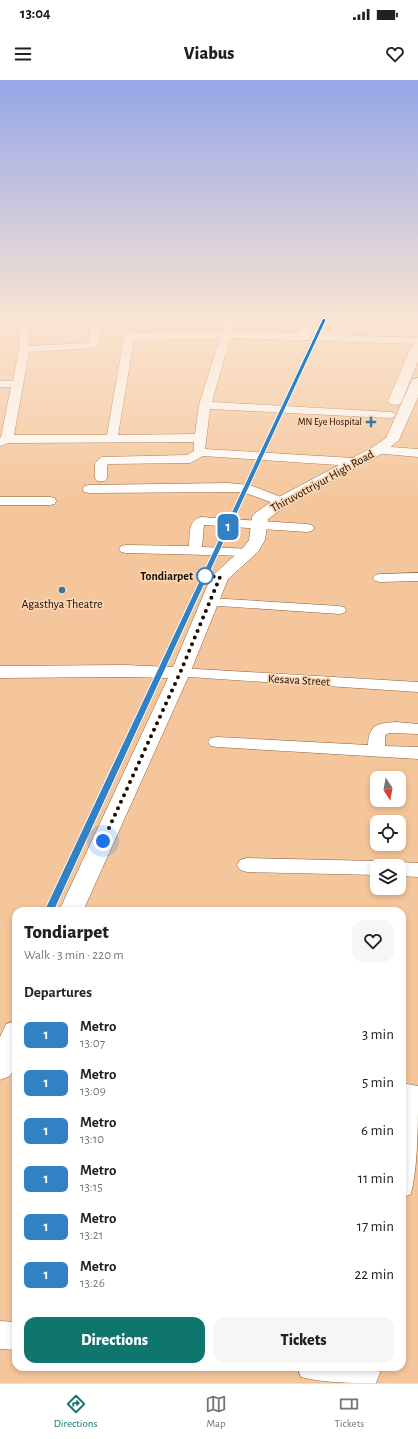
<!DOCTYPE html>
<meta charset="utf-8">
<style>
:root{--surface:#fff;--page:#f6f6f6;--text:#202124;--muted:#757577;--line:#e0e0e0;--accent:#0f766e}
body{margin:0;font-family:"Alegreya Sans",sans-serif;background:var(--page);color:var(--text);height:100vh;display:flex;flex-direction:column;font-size:15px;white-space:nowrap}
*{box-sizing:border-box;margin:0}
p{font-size:13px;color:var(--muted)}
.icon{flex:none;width:22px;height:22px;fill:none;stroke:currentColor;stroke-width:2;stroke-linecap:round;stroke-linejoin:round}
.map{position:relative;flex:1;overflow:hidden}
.drawer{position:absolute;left:12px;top:827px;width:394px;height:464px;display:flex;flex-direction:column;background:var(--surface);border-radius:12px;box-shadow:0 2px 6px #0003}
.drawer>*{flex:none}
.badge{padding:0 8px;border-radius:6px;font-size:14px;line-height:26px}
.needle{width:26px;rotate:169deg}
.controls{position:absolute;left:370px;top:691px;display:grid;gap:8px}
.controls a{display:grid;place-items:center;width:36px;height:36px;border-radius:8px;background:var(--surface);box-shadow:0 2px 6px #0003;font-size:20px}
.you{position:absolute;width:20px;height:20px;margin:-10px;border:3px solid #fff;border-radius:50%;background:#1a73e8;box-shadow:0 0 0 6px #1a73e833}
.map>.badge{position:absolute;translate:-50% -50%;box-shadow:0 0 0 2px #fff}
h2{padding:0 12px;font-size:15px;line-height:36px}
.round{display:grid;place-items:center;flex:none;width:42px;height:42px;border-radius:12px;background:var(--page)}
.overview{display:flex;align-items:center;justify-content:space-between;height:68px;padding:0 12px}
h1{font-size:19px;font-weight:800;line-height:30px}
.primary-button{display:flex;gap:8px;margin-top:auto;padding:8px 12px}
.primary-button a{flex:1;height:46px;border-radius:12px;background:var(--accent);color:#fff;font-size:16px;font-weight:800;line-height:46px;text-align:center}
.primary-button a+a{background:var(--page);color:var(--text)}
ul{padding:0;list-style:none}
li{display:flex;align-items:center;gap:12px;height:48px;padding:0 12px}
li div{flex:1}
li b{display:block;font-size:15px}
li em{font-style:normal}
li .badge{min-width:44px;font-weight:700;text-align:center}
.status{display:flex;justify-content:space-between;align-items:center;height:28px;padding:0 20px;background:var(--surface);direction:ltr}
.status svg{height:11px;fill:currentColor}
header{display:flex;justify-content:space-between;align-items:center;height:52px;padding:0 12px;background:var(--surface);font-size:18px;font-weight:800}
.tabs{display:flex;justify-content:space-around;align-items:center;height:56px;border-top:1px solid var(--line);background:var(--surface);font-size:11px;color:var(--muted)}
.tabs a{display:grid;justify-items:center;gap:2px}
.tabs .current{color:var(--accent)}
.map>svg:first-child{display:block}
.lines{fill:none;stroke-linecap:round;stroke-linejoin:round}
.minor-casing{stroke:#8b6139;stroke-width:1}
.major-casing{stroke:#8b6139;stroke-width:1}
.minor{fill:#fff;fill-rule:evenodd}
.major{fill:#fff;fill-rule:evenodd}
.line{fill:#3281c4;stroke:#fff}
.walk{stroke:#1c0c00;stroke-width:4;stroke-dasharray:0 7.2}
.poi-dot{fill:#3078ac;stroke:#fbd5b3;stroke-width:1.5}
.stop-dot{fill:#fff;stroke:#3281c4;stroke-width:2}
.labels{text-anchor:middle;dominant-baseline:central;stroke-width:3.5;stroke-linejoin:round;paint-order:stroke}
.far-poi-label{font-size:10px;fill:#1c0c00;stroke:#fbd5b3;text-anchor:end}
.street-label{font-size:12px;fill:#1c0c00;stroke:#fbd5b3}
.stop-label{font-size:12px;font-weight:bold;fill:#1c0c00;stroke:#fbd5b3;text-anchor:end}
.poi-label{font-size:12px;fill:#1c0c00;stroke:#fbd5b3}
</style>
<div class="status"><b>13:04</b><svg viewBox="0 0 49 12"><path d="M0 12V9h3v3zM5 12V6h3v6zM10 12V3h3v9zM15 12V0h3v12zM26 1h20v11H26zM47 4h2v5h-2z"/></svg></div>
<header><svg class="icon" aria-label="menu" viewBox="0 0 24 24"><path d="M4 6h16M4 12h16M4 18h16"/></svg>Viabus<svg class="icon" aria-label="heart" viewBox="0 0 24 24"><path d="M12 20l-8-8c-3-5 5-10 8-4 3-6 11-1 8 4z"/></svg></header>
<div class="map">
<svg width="418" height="1303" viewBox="0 0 418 1303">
<rect width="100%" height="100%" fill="#f5c69b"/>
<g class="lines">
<g class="minor-casing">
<g id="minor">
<path d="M18,240H28L29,266L87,263L89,262L91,240H101C100,250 102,263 93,268L29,272L14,355H107L124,257L131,253L221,252L225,240H235L231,252L299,253L302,240H312L309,254L418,258V264L230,258L212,322L390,332L394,333L396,335L394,337L390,338L210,329L205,369L353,378L357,379L359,382L357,385L353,386L203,376L190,383L109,384L107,385V398L105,401H97L95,398V383L102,377L187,375L194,371V362L9,363L0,366V358L1,357L11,307H0V301H13L19,269ZM220,258L199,325L195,354L118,355L134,259Z"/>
<path d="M378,366L418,369V377L374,373L372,370L374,367Z"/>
<path d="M228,403L250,405L286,419L287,422L286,425L281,426L243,412L89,413L84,412L83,409L84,406L89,405Z"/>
<path d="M0,417H50L55,418L56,421L55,424L50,425H0Z"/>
<path d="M201,437L307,444L312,445L314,448L312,451L307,452L204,445L202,467L254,469L256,472L254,475L249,476L126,473L121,472L119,469L121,466L126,465L189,466C190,455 188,440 201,437Z"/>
<path d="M418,493V501L380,502L375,501L373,498L375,495L380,494Z"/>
<path d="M210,518L339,526L344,527L346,530L344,533L339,534L205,525L203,522L205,519Z"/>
<path d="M180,588L418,602V612L174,596L172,593L174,590Z"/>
<path d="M396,642L418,644V654L389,653L385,655V666L418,667V679L217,667L211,666L208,662L211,658L217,657L368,665C369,645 377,643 396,642Z"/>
<path d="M247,778L377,781L384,783L386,786H377V795L247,792L240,790L237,785L240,780Z"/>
<path d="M399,782L418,783V797L399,796V786H391L392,784Z"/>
<path d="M418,1015C418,1045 418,1086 411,1114L402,1118C402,1087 396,1046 410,1018Z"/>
<path d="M0,1241L16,1242V1270L0,1269Z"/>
<path d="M297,1287H378L380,1293L376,1303C351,1303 324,1303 301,1297Z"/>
</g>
</g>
<g class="major-casing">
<g id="major">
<path d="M418,261V281L402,321L400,324L395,325L390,324L388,321L412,265L414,262Z"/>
<path d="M418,298V317L399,360L383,373L287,425L268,439L265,460L258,472L228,499L190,593L83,831H59L168,598L124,597L0,598V586L124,585L173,587L211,497L243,468L249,460L252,437L254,434L275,419L373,367L386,358L411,302L413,299Z"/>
<path d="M16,941V984L10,996L0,1000V957L6,944Z"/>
<path d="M402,1003L418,1006V1032L402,1027Z"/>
</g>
</g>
<use href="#minor" class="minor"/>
<use href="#major" class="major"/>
</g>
<linearGradient id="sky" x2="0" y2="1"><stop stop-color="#95a6e8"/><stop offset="0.57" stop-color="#fae5d2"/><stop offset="1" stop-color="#fae5d2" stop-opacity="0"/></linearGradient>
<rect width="418" height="422" fill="url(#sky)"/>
<path class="line" d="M324,238L326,240L54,831L52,833H46L44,831L322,240Z"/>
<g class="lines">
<path class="walk" d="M103,761L180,593L220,497L205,496"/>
</g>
<g class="poi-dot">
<path d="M369 336h4v4h4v4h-4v4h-4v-4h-4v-4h4z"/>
<circle cx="62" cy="510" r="4"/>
</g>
<circle class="stop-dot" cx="205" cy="496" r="8"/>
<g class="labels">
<g class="far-poi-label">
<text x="362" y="342">MN Eye Hospital</text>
</g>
<g class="street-label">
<text transform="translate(322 401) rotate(-29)">Thiruvottriyur High Road</text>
<text transform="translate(299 600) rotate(3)">Kesava Street</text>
</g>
<g class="stop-label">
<text x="193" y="496">Tondiarpet</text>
</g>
<g class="poi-label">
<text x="62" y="524">Agasthya Theatre</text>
</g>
</g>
</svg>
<div class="controls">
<a><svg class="needle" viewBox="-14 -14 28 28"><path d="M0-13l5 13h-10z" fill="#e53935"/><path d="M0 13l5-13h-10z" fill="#757577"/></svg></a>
<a><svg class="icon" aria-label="locate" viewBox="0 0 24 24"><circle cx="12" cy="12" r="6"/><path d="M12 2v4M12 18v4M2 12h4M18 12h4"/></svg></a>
<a><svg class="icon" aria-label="layers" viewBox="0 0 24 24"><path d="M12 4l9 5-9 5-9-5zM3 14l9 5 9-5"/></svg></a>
</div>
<div class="you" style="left:103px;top:761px"></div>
<b class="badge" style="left:228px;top:447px;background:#3281c4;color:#fff">1</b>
<section class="drawer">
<div class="overview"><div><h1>Tondiarpet</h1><p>Walk · 3 min · 220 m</p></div><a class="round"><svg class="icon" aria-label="heart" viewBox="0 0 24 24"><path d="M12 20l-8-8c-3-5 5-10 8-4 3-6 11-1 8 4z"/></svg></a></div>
<h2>Departures</h2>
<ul>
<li><span class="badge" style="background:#3281c4;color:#fff">1</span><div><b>Metro</b><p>13:07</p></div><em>3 min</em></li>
<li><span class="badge" style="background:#3281c4;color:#fff">1</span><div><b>Metro</b><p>13:09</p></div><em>5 min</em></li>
<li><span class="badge" style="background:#3281c4;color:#fff">1</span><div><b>Metro</b><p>13:10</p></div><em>6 min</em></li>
<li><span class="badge" style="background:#3281c4;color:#fff">1</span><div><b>Metro</b><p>13:15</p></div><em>11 min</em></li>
<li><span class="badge" style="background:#3281c4;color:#fff">1</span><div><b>Metro</b><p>13:21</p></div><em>17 min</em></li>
<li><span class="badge" style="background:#3281c4;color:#fff">1</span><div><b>Metro</b><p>13:26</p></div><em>22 min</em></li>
</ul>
<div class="primary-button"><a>Directions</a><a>Tickets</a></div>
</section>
</div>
<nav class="tabs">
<a class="current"><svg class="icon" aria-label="directions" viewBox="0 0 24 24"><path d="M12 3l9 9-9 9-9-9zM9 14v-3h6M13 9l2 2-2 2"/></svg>Directions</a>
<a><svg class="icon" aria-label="map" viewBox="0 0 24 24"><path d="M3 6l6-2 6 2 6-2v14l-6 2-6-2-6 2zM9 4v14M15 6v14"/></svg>Map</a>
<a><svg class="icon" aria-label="tickets" viewBox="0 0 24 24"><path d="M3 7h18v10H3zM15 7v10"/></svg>Tickets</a>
</nav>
